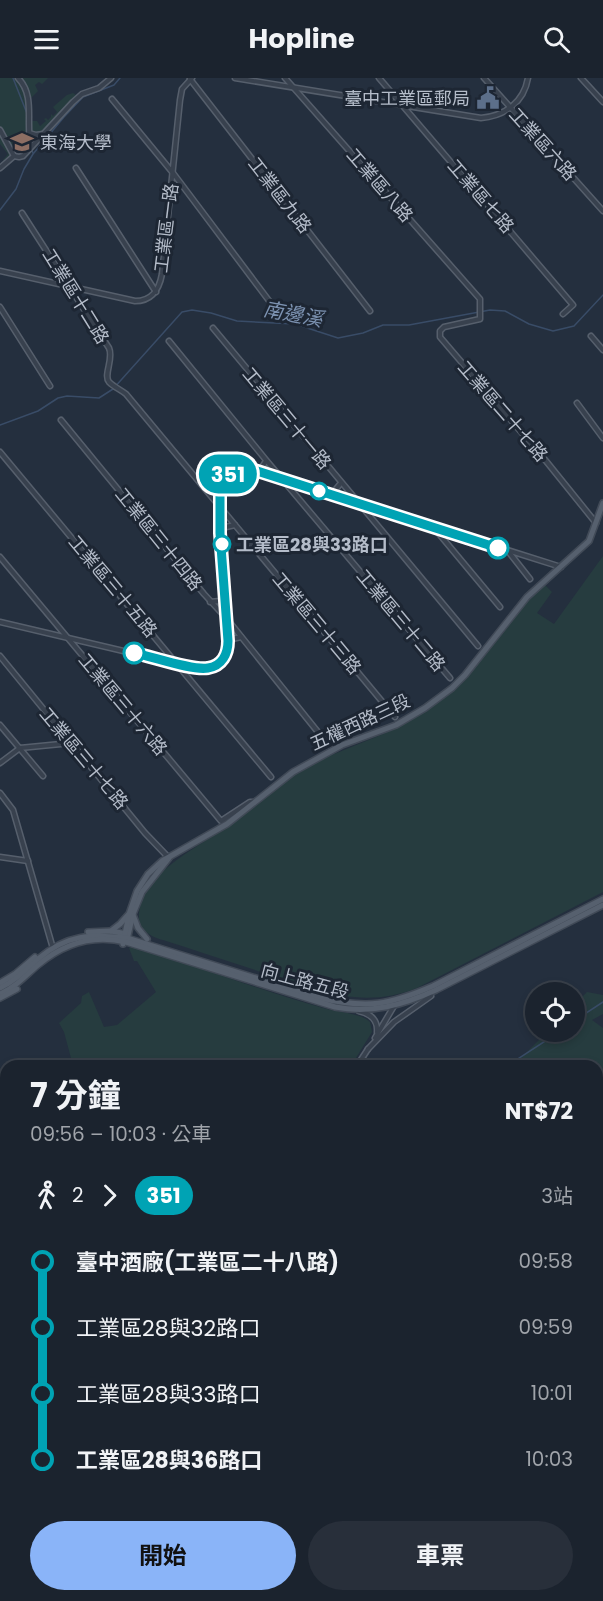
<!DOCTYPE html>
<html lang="zh-TW">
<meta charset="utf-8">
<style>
:root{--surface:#1b232e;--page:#282f3a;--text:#f1f3f6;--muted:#a0a4aa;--line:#39404a;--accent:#8ab4f8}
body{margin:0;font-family:Poppins,"Noto Sans TC",sans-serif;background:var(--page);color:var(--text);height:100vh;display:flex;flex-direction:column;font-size:22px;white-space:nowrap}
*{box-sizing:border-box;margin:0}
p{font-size:20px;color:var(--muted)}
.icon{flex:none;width:33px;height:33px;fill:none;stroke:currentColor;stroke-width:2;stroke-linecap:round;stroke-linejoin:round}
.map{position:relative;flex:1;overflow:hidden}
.side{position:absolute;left:0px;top:982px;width:603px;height:542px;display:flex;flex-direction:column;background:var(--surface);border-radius:18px 18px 0 0;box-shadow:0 3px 9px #0003,0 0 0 2px var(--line)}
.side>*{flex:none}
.badge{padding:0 12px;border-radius:20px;font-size:21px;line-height:39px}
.controls{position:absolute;left:525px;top:904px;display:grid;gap:12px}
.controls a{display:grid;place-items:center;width:60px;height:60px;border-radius:50%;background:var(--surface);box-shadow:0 3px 9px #0003,0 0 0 2px var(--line);font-size:30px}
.map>.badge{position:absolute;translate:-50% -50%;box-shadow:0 0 0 3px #fff}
.legs{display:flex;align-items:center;gap:9px;height:66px;padding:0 30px;font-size:20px}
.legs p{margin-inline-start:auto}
.summary{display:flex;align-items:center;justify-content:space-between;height:102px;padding:0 30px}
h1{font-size:33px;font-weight:700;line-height:45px}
.cta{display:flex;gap:12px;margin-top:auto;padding:12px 30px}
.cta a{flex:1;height:69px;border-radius:36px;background:var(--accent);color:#111;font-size:24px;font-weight:700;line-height:69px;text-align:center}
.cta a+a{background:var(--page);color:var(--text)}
ul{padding:0 30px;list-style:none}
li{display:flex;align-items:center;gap:21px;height:66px;font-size:22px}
li i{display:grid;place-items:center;width:9px;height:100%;margin:0 8px;background:currentColor}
li i::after{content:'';width:15px;height:15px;margin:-8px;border:4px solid;border-radius:50%;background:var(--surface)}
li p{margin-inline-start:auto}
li:first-child i{background:linear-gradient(#0000 50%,currentColor 0)}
li:last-child i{background:linear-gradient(currentColor 50%,#0000 0)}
header{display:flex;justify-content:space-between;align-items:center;height:78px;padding:0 30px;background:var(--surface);font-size:27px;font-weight:700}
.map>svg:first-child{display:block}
.green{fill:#263c3f}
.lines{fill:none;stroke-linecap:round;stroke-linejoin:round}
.stream{stroke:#394c67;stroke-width:1.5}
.minor-casing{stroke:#565f6c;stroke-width:7}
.major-casing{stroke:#414a57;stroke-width:8}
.minor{stroke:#38414e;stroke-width:4}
.major{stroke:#56606e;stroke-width:5}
.line-1-casing{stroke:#fff;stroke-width:14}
.line-1{stroke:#00a3b4;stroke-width:9}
.stop-1-dot{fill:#fff;stroke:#00a3b4;stroke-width:3}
.labels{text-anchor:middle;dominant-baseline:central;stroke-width:6;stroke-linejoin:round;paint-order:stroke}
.poi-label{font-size:18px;fill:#b4bcc9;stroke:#1d2633;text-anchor:end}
.street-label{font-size:18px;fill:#b4bcc9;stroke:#1d2633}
.stop-label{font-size:18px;font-weight:bold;fill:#b4bcc9;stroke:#1d2633;text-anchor:start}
.water-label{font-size:20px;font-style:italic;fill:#7c92b1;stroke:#1d2633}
</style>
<header><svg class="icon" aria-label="menu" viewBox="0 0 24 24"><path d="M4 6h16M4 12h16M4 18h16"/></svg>Hopline<svg class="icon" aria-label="search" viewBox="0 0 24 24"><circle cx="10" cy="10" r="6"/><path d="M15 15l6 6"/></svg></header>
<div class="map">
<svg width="603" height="1523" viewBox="0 0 603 1523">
<rect width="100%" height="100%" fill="#242f3e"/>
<g class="green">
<path d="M0,0H48L42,6L39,4L35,7L38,13L30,21L32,43H37L40,48L46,43L44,41L46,40L48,42L51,39V36L53,38L57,34L53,29L67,17L73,15L76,17L47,51L36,61L14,69L11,77L5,84L3,82L8,76L0,66V59L2,57L0,53Z"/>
<path d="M603,478V814L417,910C362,932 317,912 264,895C231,884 197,873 163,862C149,858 137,851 139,835C143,795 194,772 223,751C248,734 269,711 295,695C337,671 386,660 427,632C440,623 455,613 465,601C492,570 512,531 545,507L552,514L537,535L554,546Z"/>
<path d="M134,868C198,889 262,913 327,931C339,934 363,936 370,944L372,954L351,988H67L71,980L64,954L59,945L81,925L82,918L89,914L104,949L117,947L156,914L137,883H134L129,870Z"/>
<path d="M587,914L603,917V936L592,942L603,950V1049L597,1056V988H513L547,954H574L575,926Z"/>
<path d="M603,1089V1209L597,1217V1094Z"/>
<path d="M603,1387V1523H577L580,1518H597V1393Z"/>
</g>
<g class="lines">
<g class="stream">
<path d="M13,0L28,38"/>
<path d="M27,55L26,59L33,75"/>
<path d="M0,132L16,111L24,91L33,76L64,39L83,19L114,7L120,0"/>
<path d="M0,347L38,333L58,320L67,318L99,320L113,311L182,234L192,232L211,235L237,243L295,246L338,260L363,255L383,247H409L490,232L505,233L529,246L553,253L574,248L603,217"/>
<path d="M574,943L603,924"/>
<path d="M507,988L559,954"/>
</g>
<g class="minor-casing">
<g id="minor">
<path d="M18,0C36,18 25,46 31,68"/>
<path d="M235,0L481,40C505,38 524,24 528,0"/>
<path d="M285,0L480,221V241L444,249L440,253V259L546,383L596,445"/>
<path d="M379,0L573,227L563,236"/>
<path d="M484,0L603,133"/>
<path d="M581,0L603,24"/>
<path d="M190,1L370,233"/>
<path d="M112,21L173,95L279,236"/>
<path d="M0,52L14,78"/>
<path d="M29,55L36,57L43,56"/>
<path d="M14,78L19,79L23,78L73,24L82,16L99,10L111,0"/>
<path d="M0,90L14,78"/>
<path d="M76,90L156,214"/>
<path d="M22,135L109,270C114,281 103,297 109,304C114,309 121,312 126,316L395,639"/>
<path d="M0,193L135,223C152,223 159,212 162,196L180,22L182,11L192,0"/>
<path d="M0,229L50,308"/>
<path d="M213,250L478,568"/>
<path d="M591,258L603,272"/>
<path d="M169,263L266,382L450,600"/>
<path d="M577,325L603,360"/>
<path d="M61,342L204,516L227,541L326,664"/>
<path d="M0,374L271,699"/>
<path d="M257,394L262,389L266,383"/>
<path d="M331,417L341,405"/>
<path d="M435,451L500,529"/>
<path d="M221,454L226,449L235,447"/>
<path d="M508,473L530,501"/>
<path d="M0,479L221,743L250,724H253"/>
<path d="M210,524L220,523L226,516"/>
<path d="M0,544L187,588C200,589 212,594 222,583C226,578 228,572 228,566C231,522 221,477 220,433C220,424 217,413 221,405C226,392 239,389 251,391L561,489"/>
<path d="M229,566L232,561L241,559"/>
<path d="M0,578L145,755L169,780"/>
<path d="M0,647L43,698"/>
<path d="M20,670L71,665"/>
<path d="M0,685L20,670"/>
<path d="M0,715L13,732L52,867"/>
<path d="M0,779L28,783"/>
<path d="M359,933C371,936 378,942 377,954"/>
<path d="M375,960L394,928"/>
<path d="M368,971L394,944L431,918"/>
<path d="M357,988L368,971"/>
<path d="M0,1046L6,1054"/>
<path d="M597,1090L603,1088"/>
<path d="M0,1188L6,1198"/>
<path d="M597,1240L603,1238"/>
<path d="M597,1248L603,1244"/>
<path d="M597,1298L603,1302"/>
<path d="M597,1347L603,1351"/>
<path d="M0,1431L6,1437"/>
<path d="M212,1518L215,1523"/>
<path d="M62,1523L65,1518"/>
<path d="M312,1523L315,1518"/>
</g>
</g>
<g class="major-casing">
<g id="major">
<path d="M133,837L138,850L147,861"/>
<path d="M111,853L120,846L128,837"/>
<path d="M88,854L111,853L127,856"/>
<path d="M127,862L133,836L142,814L169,780"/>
<path d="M123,866L129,836L137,813L148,796L162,783L227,746L293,694L342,667L396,647L425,630L452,610L465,597L527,519L589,463L603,425"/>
<path d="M0,905L15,896L35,879"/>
<path d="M0,910C15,903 26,892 38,881C67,856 91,856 127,860L320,920C368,931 389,927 433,908L603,821"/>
<path d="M0,916C16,909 25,898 38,887C63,866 93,856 126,864L335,929C371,936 403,927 436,912L603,827"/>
<path d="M0,920L17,911"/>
</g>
</g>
<use href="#minor" class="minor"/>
<use href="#major" class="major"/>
</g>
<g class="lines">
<g class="line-1-casing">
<path id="line-1" d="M134,575C151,578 192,593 208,590C222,588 228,576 228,563L220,455V408L226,398L234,392L241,390L251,391L498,470"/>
</g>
<use href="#line-1" class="line-1"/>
</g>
<defs>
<g id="civic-bare" transform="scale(1.8)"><path d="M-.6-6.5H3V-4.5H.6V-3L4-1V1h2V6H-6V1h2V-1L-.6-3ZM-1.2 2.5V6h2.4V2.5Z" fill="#5c6f8a" stroke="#1d2633" stroke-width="2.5" paint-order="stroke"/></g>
<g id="university-bare" transform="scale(1.8)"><path d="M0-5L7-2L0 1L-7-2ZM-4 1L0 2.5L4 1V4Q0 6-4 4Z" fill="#8d6e63" stroke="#1d2633" stroke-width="2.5" paint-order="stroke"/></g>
</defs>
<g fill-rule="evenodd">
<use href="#civic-bare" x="488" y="20"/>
<use href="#university-bare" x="22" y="64"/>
</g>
<g class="stop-1-dot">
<circle cx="319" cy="413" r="8"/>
<circle cx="222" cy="466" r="8"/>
<circle cx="498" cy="470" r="10"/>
<circle cx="134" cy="575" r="10"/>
</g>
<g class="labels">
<g class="poi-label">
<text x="470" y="20">臺中工業區郵局</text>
<text x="40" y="64" text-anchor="start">東海大學</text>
</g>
<g class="street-label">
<text transform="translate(543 66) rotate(48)">工業區六路</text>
<text transform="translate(380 107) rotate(49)">工業區八路</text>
<text transform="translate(280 117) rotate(52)">工業區九路</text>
<text transform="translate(481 118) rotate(49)">工業區七路</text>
<text transform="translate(166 150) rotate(-83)">工業區一路</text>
<text transform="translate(76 218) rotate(58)">工業區十二路</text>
<text transform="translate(503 333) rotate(49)">工業區二十七路</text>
<text transform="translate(287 340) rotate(50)">工業區三十一路</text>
<text transform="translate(159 461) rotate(51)">工業區三十四路</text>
<text transform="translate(113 508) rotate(50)">工業區三十五路</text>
<text transform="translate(401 542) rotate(50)">工業區三十二路</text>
<text transform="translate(317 545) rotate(50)">工業區三十三路</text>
<text transform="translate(123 626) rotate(50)">工業區三十六路</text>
<text transform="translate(360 644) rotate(-25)">五權西路三段</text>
<text transform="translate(84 680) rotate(50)">工業區三十七路</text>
<text transform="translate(305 903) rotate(15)">向上路五段</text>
</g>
<g class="stop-label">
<text x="236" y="466">工業區28與33路口</text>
</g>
<g class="water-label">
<text transform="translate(293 236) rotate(11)">南邊溪</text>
</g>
</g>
</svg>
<div class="controls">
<a><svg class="icon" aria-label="locate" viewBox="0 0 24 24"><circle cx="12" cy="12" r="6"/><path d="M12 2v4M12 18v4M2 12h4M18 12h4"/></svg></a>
</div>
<b class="badge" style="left:228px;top:396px;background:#00a3b4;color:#fff">351</b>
<section class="side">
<div class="summary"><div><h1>7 分鐘</h1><p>09:56 – 10:03 · 公車</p></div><b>NT$72</b></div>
<div class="legs"><svg class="icon" aria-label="walk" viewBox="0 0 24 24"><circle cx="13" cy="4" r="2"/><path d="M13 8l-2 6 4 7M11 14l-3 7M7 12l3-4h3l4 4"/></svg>2<svg class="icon" aria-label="forward" viewBox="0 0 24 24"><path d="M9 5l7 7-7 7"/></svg><b class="badge" style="background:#00a3b4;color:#fff">351</b><p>3站</p></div>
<ul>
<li><i style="color:#00a3b4"></i><b>臺中酒廠(工業區二十八路)</b><p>09:58</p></li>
<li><i style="color:#00a3b4"></i><span>工業區28與32路口</span><p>09:59</p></li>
<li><i style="color:#00a3b4"></i><span>工業區28與33路口</span><p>10:01</p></li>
<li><i style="color:#00a3b4"></i><b>工業區28與36路口</b><p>10:03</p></li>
</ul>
<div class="cta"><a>開始</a><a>車票</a></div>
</section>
</div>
